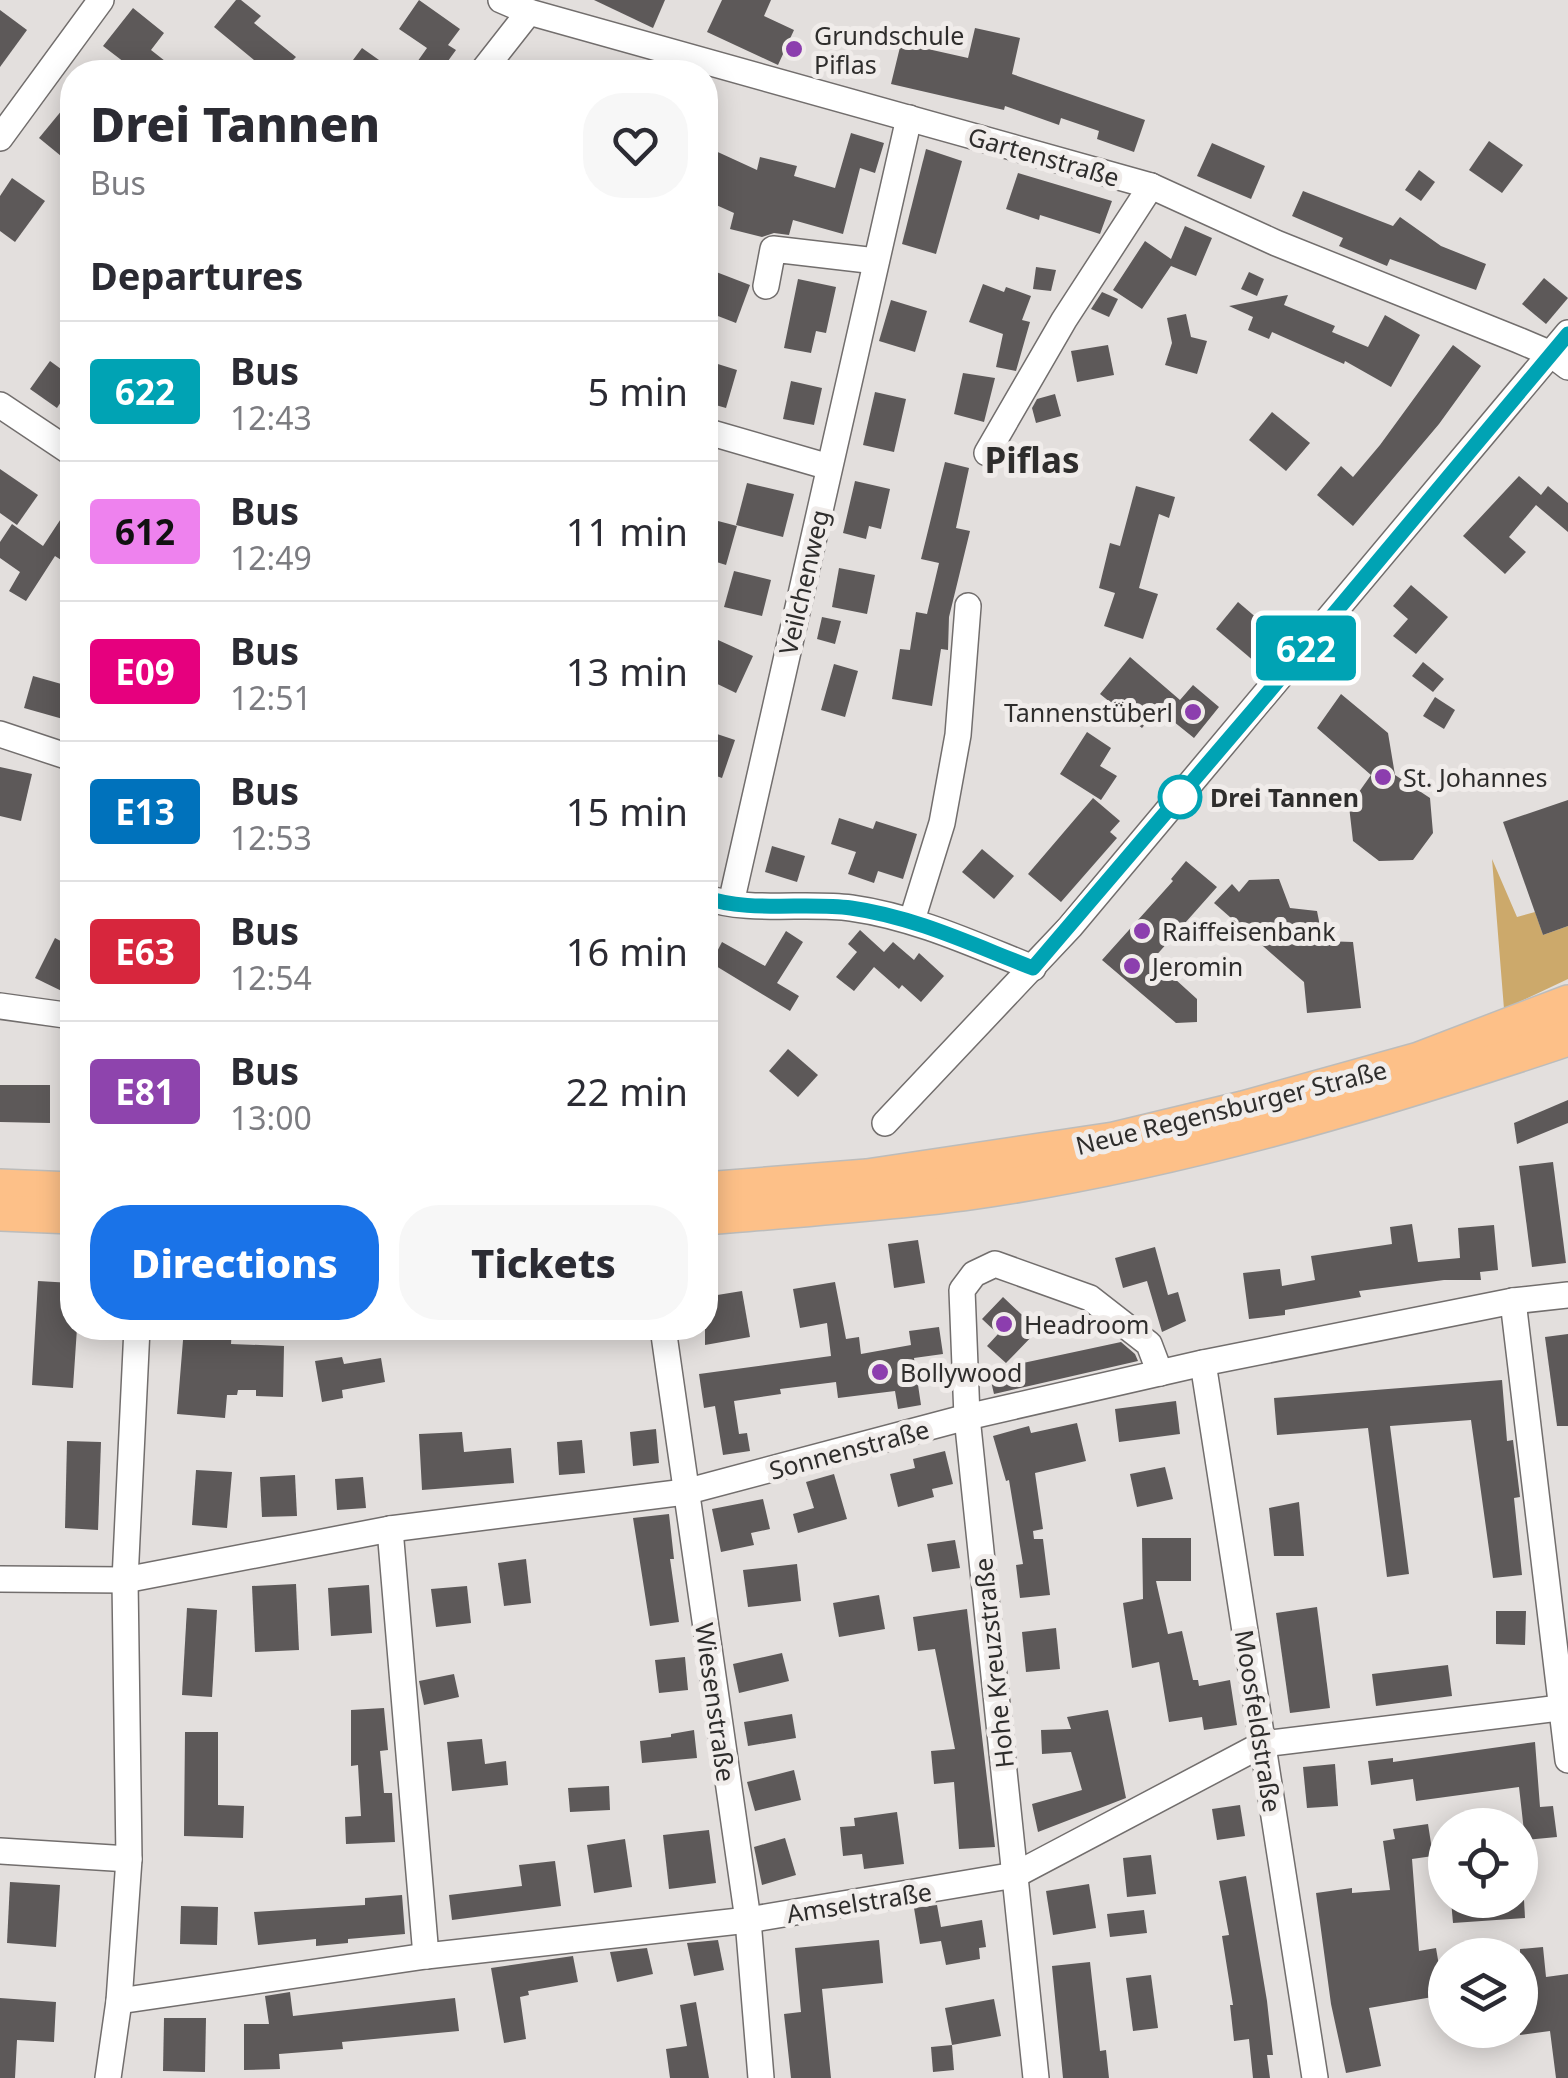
<!DOCTYPE html>
<meta charset="utf-8">
<style>
:root{--surface:#fff;--page:#f7f7f7;--text:#2b2b33;--muted:#7c7c81;--line:#e1e1e2;--accent:#1a73e8}
body{margin:0;font-family:"Noto Sans",sans-serif;background:var(--page);color:var(--text);height:100vh;display:flex;flex-direction:column;font-size:38px;white-space:nowrap}
*{box-sizing:border-box;margin:0}
p{font-size:32px;color:var(--muted)}
.icon{flex:none;width:55px;height:55px;fill:none;stroke:currentColor;stroke-width:2;stroke-linecap:round;stroke-linejoin:round}
.map{position:relative;flex:1;overflow:hidden}
.sheet{position:absolute;left:60px;top:60px;width:658px;height:1280px;display:flex;flex-direction:column;background:var(--surface);border-radius:40px;box-shadow:0 5px 25px #0003}
.sheet>*{flex:none}
.badge{padding:0 20px;border-radius:8px;font-size:35px;line-height:65px}
.buttons{position:absolute;left:1428px;top:1808px;display:grid;gap:20px}
.buttons a{display:grid;place-items:center;width:110px;height:110px;border-radius:50%;background:var(--surface);box-shadow:0 5px 25px #0003;font-size:50px}
.map>.badge{position:absolute;translate:-50% -50%;box-shadow:0 0 0 5px #fff}
h2{padding:0 30px;font-size:38px;line-height:90px}
.round{display:grid;place-items:center;flex:none;width:105px;height:105px;border-radius:40px;background:var(--page)}
.overview{display:flex;align-items:center;justify-content:space-between;height:170px;padding:0 30px}
h1{font-size:48px;font-weight:800;line-height:75px}
.primary-button{display:flex;gap:20px;margin-top:auto;padding:20px 30px}
.primary-button a{flex:1;height:115px;border-radius:40px;background:var(--accent);color:#fff;font-size:40px;font-weight:800;line-height:115px;text-align:center}
.primary-button a+a{background:var(--page);color:var(--text)}
ul{padding:0;list-style:none}
li{display:flex;align-items:center;gap:30px;height:140px;padding:0 30px;border-top:2px solid var(--line)}
li div{flex:1}
li b{display:block;font-size:38px}
li em{font-style:normal}
li .badge{min-width:110px;font-weight:700;text-align:center}
.map>svg:first-child{display:block}
.green{fill:#cca96b}
.building{fill:#5d5959}
.lines{fill:none;stroke-linecap:round;stroke-linejoin:round}
.minor-casing{stroke:#726e6d;stroke-width:28}
.highway-casing{stroke:#bcbcbb;stroke-width:38}
.minor{stroke:#fff;stroke-width:25}
.highway{stroke:#fdc088;stroke-width:35}
.line-casing{stroke:#fff;stroke-width:22}
.line{stroke:#00a3b4;stroke-width:15}
.poi-dot{fill:#8c3eae;stroke:#f0ecea;stroke-width:4}
.stop-dot{fill:#fff;stroke:#00a3b4;stroke-width:5}
.labels{text-anchor:middle;dominant-baseline:central;stroke-width:10;stroke-linejoin:round;paint-order:stroke}
.poi-label{font-size:25px;fill:#2e2d2c;stroke:#f0ecea;text-anchor:start}
.street-label{font-size:25px;fill:#2e2d2c;stroke:#f0ecea}
.stop-label{font-size:25px;font-weight:bold;fill:#2e2d2c;stroke:#f0ecea;text-anchor:start}
.district-label{font-size:35px;font-weight:bold;fill:#2e2d2c;stroke:#f0ecea}
</style>
<div class="map">
<svg width="1568" height="2078" viewBox="0 0 1568 2078">
<rect width="100%" height="100%" fill="#e3dfdd"/>
<path class="green" d="M1492,859L1517,917L1535,912L1543,935L1568,926V979L1504,1009Z"/>
<g class="building">
<path d="M236,0H241L261,16L254,23L296,57L291,62L303,72H244L254,60L214,27Z"/>
<path d="M419,0L460,29L448,45L456,50L440,72H410L427,48L399,29Z"/>
<path d="M594,0H665L653,28Z"/>
<path d="M722,0H771L764,16L794,30L778,65L707,32Z"/>
<path d="M133,8L164,33L151,50L179,72H137L103,46Z"/>
<path d="M0,10L27,30L0,67Z"/>
<path d="M975,28L1020,38L1012,74L1145,120L1134,152L1097,139L1099,131L1061,118L1059,125L1005,106L1004,110L891,84L901,43L968,58Z"/>
<path d="M362,48L396,72H344Z"/>
<path d="M72,98V165L39,138Z"/>
<path d="M851,133L884,143L875,173L860,168L843,234L793,220L789,235L774,233L762,237L730,229L734,213L705,200V157L709,148L757,170L760,157L797,166L794,176L835,188Z"/>
<path d="M1489,141L1523,165L1502,193L1469,170Z"/>
<path d="M1212,143L1265,166L1251,199L1197,176Z"/>
<path d="M926,149L962,161L936,254L902,244Z"/>
<path d="M1419,170L1435,182L1421,201L1405,190Z"/>
<path d="M1018,173L1112,201L1100,234L1040,215L1039,220L1006,209Z"/>
<path d="M12,178L45,201L15,242L0,231V196Z"/>
<path d="M1303,191L1393,226L1400,217L1441,246L1486,264L1476,290L1390,259L1387,266L1339,246L1343,238L1292,216Z"/>
<path d="M1185,226L1212,238L1196,276L1171,266L1142,309L1113,290L1145,241L1171,259Z"/>
<path d="M1036,267L1056,270L1051,291L1033,289Z"/>
<path d="M711,270L750,285L736,323L705,311V287Z"/>
<path d="M1249,272L1264,279L1257,296L1241,289Z"/>
<path d="M1544,278L1568,298L1546,324L1522,304Z"/>
<path d="M798,279L836,287L826,333L816,331L811,353L784,348Z"/>
<path d="M983,284L1004,292L1006,287L1031,296L1022,320L1030,322L1016,371L996,367L1003,334L969,322Z"/>
<path d="M1102,292L1118,299L1109,317L1091,309Z"/>
<path d="M1288,295L1284,305L1335,326L1332,332L1368,347L1385,315L1420,335L1391,387L1345,361L1344,364L1272,332L1269,339L1248,330L1253,317L1229,306Z"/>
<path d="M891,300L927,311L915,352L879,341Z"/>
<path d="M1186,314L1191,337L1207,341L1197,374L1165,365L1172,343L1167,318Z"/>
<path d="M1108,345L1114,375L1077,382L1071,351Z"/>
<path d="M1453,345L1481,366L1439,424L1353,526L1317,495L1341,466L1353,477L1380,445Z"/>
<path d="M705,360L737,370L726,408L705,402Z"/>
<path d="M50,361L72,377V385L57,408L30,389Z"/>
<path d="M963,373L995,378L984,422L954,414Z"/>
<path d="M791,381L822,388L814,425L783,419Z"/>
<path d="M875,392L906,399L894,452L863,445Z"/>
<path d="M1055,394L1061,416L1036,423L1032,408L1037,399Z"/>
<path d="M1272,412L1310,443L1286,471L1249,440Z"/>
<path d="M945,462L969,468L956,528L970,531L949,617L948,650L941,649L932,706L892,699L900,649L910,650L916,612L927,614L939,563L921,559Z"/>
<path d="M0,469L38,495L17,525L0,513Z"/>
<path d="M1519,476L1541,495L1548,486L1568,503V532L1536,505L1509,537L1526,552L1505,574L1463,536Z"/>
<path d="M855,481L890,489L881,529L869,526L866,539L843,533Z"/>
<path d="M747,483L794,494L783,537L736,525Z"/>
<path d="M1136,486L1175,497L1169,518L1159,514L1139,588L1158,594L1143,639L1104,626L1115,593L1099,588L1110,543L1120,546Z"/>
<path d="M72,502V567L55,556L26,601L9,591L20,572L0,558V542L12,524L43,546Z"/>
<path d="M718,521L737,526L726,565L707,559Z"/>
<path d="M839,568L875,575L867,614L832,607Z"/>
<path d="M734,571L771,580L762,616L724,607Z"/>
<path d="M1411,585L1448,617L1416,654L1393,636L1408,619L1393,606Z"/>
<path d="M1238,602L1278,636L1255,662L1216,629Z"/>
<path d="M822,617L841,621L835,644L817,639Z"/>
<path d="M705,634L753,656L736,693L705,678Z"/>
<path d="M1130,657L1180,700L1193,685L1219,707L1194,738L1158,709L1142,728L1100,694Z"/>
<path d="M1423,662L1444,679L1433,692L1412,676Z"/>
<path d="M834,664L858,671L845,717L821,710Z"/>
<path d="M33,676L72,687L70,721L24,708Z"/>
<path d="M1341,694L1388,733L1395,775L1430,798L1433,833L1413,860L1379,861L1353,841L1349,806L1371,775L1317,728Z"/>
<path d="M1435,697L1455,710L1444,729L1423,716Z"/>
<path d="M705,730L735,740L722,778L705,772Z"/>
<path d="M1087,732L1111,748L1100,766L1117,776L1101,800L1060,774Z"/>
<path d="M0,767L32,774L21,821L0,816Z"/>
<path d="M1093,798L1120,821L1110,832L1117,838L1061,902L1028,874Z"/>
<path d="M1568,800V926L1543,935L1503,822Z"/>
<path d="M839,818L873,829L876,821L917,834L903,879L878,871L874,883L848,874L856,852L831,844Z"/>
<path d="M772,846L805,856L797,882L765,872Z"/>
<path d="M982,849L1014,876L994,899L962,872Z"/>
<path d="M1186,861L1217,887L1153,959L1197,999V1022L1176,1023L1102,960L1173,881L1171,879Z"/>
<path d="M1279,879L1290,908L1317,911L1323,941L1353,942L1361,1008L1307,1013L1304,982L1214,903L1232,884L1239,892L1249,880Z"/>
<path d="M860,930L884,952L893,942L914,960L919,953L944,976L921,1002L902,985L899,989L874,967L854,991L836,977L857,952L848,944Z"/>
<path d="M786,931L803,942L777,983L799,996L790,1011L711,963L722,942L765,966Z"/>
<path d="M55,938L72,947V996L35,978Z"/>
<path d="M788,1049L818,1075L798,1097L769,1071Z"/>
<path d="M0,1085H50V1123L0,1122Z"/>
<path d="M1568,1100V1123L1517,1144L1514,1123Z"/>
<path d="M1553,1162L1566,1263L1532,1267L1519,1166Z"/>
<path d="M1412,1224L1418,1262L1460,1258L1458,1228L1494,1225L1498,1270L1480,1272L1481,1280H1444L1359,1291L1361,1297L1285,1310V1315L1249,1319L1243,1273L1280,1269L1282,1286L1315,1280L1311,1256L1392,1244L1390,1227Z"/>
<path d="M918,1240L925,1283L894,1288L888,1244Z"/>
<path d="M1155,1247L1168,1295L1178,1292L1186,1321L1162,1332L1147,1281L1123,1288L1115,1258Z"/>
<path d="M38,1281L72,1283V1328H77L73,1388L32,1385Z"/>
<path d="M835,1282L846,1339L859,1337L861,1354L911,1345L909,1331L939,1327L943,1354L914,1358L921,1405L898,1409L895,1391L838,1398L836,1382L780,1389L781,1394L734,1401L739,1434L747,1433L750,1451L723,1455L715,1406L704,1408L699,1374L831,1356L827,1323L800,1328L793,1289Z"/>
<path d="M742,1291L750,1337L705,1345V1297Z"/>
<path d="M1003,1297L1038,1330L1006,1363L987,1346L998,1334L982,1319Z"/>
<path d="M184,1328H232L231,1344L284,1346L283,1397L256,1396V1390H238L237,1395H227L225,1418L177,1414Z"/>
<path d="M1568,1334V1426H1557L1545,1337Z"/>
<path d="M1121,1342L1135,1354L1138,1361L994,1394L990,1377L1014,1371L1009,1366Z"/>
<path d="M342,1357L344,1364L381,1358L385,1382L342,1390L343,1398L322,1402L315,1361Z"/>
<path d="M1502,1380L1507,1441L1513,1440L1520,1497L1514,1498L1522,1575L1493,1578L1471,1420L1390,1426L1409,1574L1387,1577L1368,1428L1277,1435L1274,1398Z"/>
<path d="M1176,1401L1180,1434L1119,1442L1115,1409Z"/>
<path d="M1077,1423L1086,1461L1035,1473L1043,1529L1033,1531L1034,1539H1043L1050,1595L1020,1598L1016,1565L1023,1564L1009,1480L1006,1481L993,1436L1029,1426L1031,1433Z"/>
<path d="M656,1429L659,1463L633,1466L630,1432Z"/>
<path d="M462,1432L464,1452L511,1448L514,1483L422,1490L419,1434Z"/>
<path d="M582,1440L585,1473L559,1475L557,1442Z"/>
<path d="M67,1441L101,1442L98,1530L65,1528Z"/>
<path d="M945,1451L953,1484L932,1489L934,1497L898,1507L890,1474L915,1468L913,1459Z"/>
<path d="M1165,1467L1173,1499L1137,1507L1130,1474Z"/>
<path d="M196,1470L232,1472L227,1528L192,1525Z"/>
<path d="M834,1474L847,1519L798,1533L793,1514L814,1508L806,1482Z"/>
<path d="M295,1475L297,1516L262,1517L260,1477Z"/>
<path d="M363,1477L366,1508L337,1510L335,1479Z"/>
<path d="M763,1499L770,1529L751,1533L754,1545L721,1552L712,1509Z"/>
<path d="M1299,1502L1304,1556H1274L1269,1508Z"/>
<path d="M669,1514L674,1559H670L679,1622L650,1626L633,1518Z"/>
<path d="M1142,1538H1191V1581H1156L1168,1634L1182,1631L1193,1680H1198L1199,1686L1230,1680L1237,1725L1204,1730L1202,1717L1169,1722L1159,1662L1132,1668L1123,1603L1143,1599Z"/>
<path d="M955,1540L960,1568L932,1572L927,1544Z"/>
<path d="M526,1559L531,1603L504,1606L498,1563Z"/>
<path d="M797,1564L801,1601L748,1607L743,1570Z"/>
<path d="M296,1584L299,1650L255,1652L252,1586Z"/>
<path d="M369,1585L372,1633L331,1636L328,1588Z"/>
<path d="M467,1586L471,1623L436,1627L431,1589Z"/>
<path d="M879,1595L885,1629L839,1637L833,1603Z"/>
<path d="M1317,1607L1330,1708L1290,1713L1276,1613Z"/>
<path d="M187,1608L217,1610L212,1697L182,1695Z"/>
<path d="M967,1609L995,1847L959,1849L954,1782L934,1784L931,1751L955,1749L935,1649L918,1651L913,1617Z"/>
<path d="M1496,1611H1526L1525,1645L1496,1644Z"/>
<path d="M1056,1628L1060,1669L1026,1672L1022,1632Z"/>
<path d="M782,1653L789,1681L739,1693L733,1664Z"/>
<path d="M685,1657L688,1690L659,1693L655,1660Z"/>
<path d="M1448,1665L1452,1696L1376,1706L1372,1674Z"/>
<path d="M454,1674L459,1697L424,1705L419,1681Z"/>
<path d="M384,1708L388,1750L380,1751L384,1793H392L395,1842L346,1844L345,1817L361,1816L358,1765L351,1766V1710Z"/>
<path d="M1108,1710L1126,1798L1038,1832L1032,1804L1082,1790L1071,1752L1042,1754L1041,1730L1071,1729L1067,1717Z"/>
<path d="M792,1714L796,1738L748,1746L744,1722Z"/>
<path d="M694,1730L697,1758L642,1763L640,1741L671,1737V1734Z"/>
<path d="M185,1732H218V1805L244,1806L243,1838L184,1836Z"/>
<path d="M482,1739L485,1764L506,1761L508,1785L452,1791L447,1742Z"/>
<path d="M1535,1742L1540,1807L1553,1806L1557,1837L1525,1840L1519,1787L1416,1801L1413,1779L1371,1785L1368,1761L1393,1758V1762Z"/>
<path d="M1335,1764L1338,1806L1307,1808L1303,1767Z"/>
<path d="M794,1770L801,1800L755,1811L747,1782Z"/>
<path d="M609,1786L610,1810L570,1812L568,1788Z"/>
<path d="M1240,1805L1245,1836L1217,1840L1212,1809Z"/>
<path d="M897,1812L904,1864L864,1869L862,1854L843,1856L840,1827L855,1826L854,1818Z"/>
<path d="M1428,1824L1433,1856L1412,1859L1419,1951L1436,1948L1444,1995L1369,2008L1381,2066L1346,2073L1331,2004L1316,1893L1352,1888V1893L1390,1890L1383,1841L1395,1839L1393,1829Z"/>
<path d="M709,1830L716,1883L669,1889L663,1835Z"/>
<path d="M785,1838L796,1875L762,1885L754,1847Z"/>
<path d="M625,1839L632,1887L594,1893L587,1845Z"/>
<path d="M1151,1855L1156,1894L1127,1897L1123,1858Z"/>
<path d="M555,1861L561,1906L452,1920L449,1895L522,1886L519,1865Z"/>
<path d="M1246,1876L1267,2001L1273,2055H1267L1270,2078H1253L1249,2039L1234,2041L1230,2005H1233L1222,1936L1229,1935L1219,1881Z"/>
<path d="M10,1882L60,1885L56,1947L7,1943Z"/>
<path d="M1089,1884L1096,1928L1053,1935L1046,1891Z"/>
<path d="M402,1895L405,1934L348,1939V1943L316,1946V1939L258,1945L254,1912L365,1905V1898Z"/>
<path d="M1451,1900H1524L1525,1918L1453,1923Z"/>
<path d="M937,1905L941,1927L982,1920L986,1947L979,1948L980,1959L946,1965L941,1941L920,1944L914,1908Z"/>
<path d="M181,1906L218,1907L217,1945L180,1944Z"/>
<path d="M1144,1910L1147,1933L1110,1937L1107,1914Z"/>
<path d="M718,1940L724,1970L694,1976L687,1943Z"/>
<path d="M879,1940L883,1983L822,1989L831,2078H791L784,2014L801,2012L795,1948Z"/>
<path d="M1543,1947L1546,1977L1568,1974V2078H1556L1550,2031L1520,2035V1949Z"/>
<path d="M647,1948L653,1974L617,1982L610,1952Z"/>
<path d="M573,1956L578,1982L528,1991L529,1995L520,1997L526,2039L504,2043L491,1968Z"/>
<path d="M1090,1962L1100,2051L1106,2050L1109,2078H1063L1052,1966Z"/>
<path d="M1151,1975L1158,2028L1133,2031L1126,1978Z"/>
<path d="M290,1992L293,2016L455,1998L459,2031L342,2042L343,2049L279,2054L280,2069L244,2070V2024H269L265,1996Z"/>
<path d="M0,1998L56,2002L54,2042L17,2040L15,2078H0Z"/>
<path d="M994,1999L1001,2036L952,2045L945,2008Z"/>
<path d="M696,2002L709,2078H670L666,2049L687,2046L680,2005Z"/>
<path d="M164,2018H206L205,2072L163,2071Z"/>
<path d="M952,2045L954,2070L933,2072L931,2047Z"/>
</g>
<g class="lines">
<g class="minor-casing">
<g id="minor">
<path d="M501,0L529,12L1151,186L1276,243L1518,340L1551,354L1568,367"/>
<path d="M482,72L529,12"/>
<path d="M0,138L101,0"/>
<path d="M766,286L773,249L876,261"/>
<path d="M0,405L72,453"/>
<path d="M705,431L829,467"/>
<path d="M987,453L1064,320L1151,186"/>
<path d="M0,734L72,758"/>
<path d="M705,897C746,913 806,902 851,908C915,917 973,944 1033,968"/>
<path d="M731,903L909,118"/>
<path d="M912,920L942,823L958,735L968,606"/>
<path d="M0,1006L72,1016"/>
<path d="M885,1123L1070,927L1568,333"/>
<path d="M1513,1301L1568,1760"/>
<path d="M663,1328L748,1920L761,2078"/>
<path d="M1203,1363L1315,2078"/>
<path d="M390,1529L426,1956"/>
<path d="M0,1579L125,1580L390,1529L685,1492L967,1417L1203,1363L1513,1301L1568,1295"/>
<path d="M0,1851L129,1859"/>
<path d="M119,2001L426,1956L748,1920L1015,1875L1263,1744L1568,1707"/>
<path d="M108,2078L119,2001L129,1859L125,1580L137,1328"/>
<path d="M1036,2078L967,1417L962,1290L974,1274L995,1264L1090,1298L1149,1344L1160,1373"/>
</g>
</g>
<g class="highway-casing">
<g id="highway">
<path d="M0,1187L72,1190"/>
<path d="M705,1190L867,1177L1114,1140L1243,1109L1419,1060L1568,1003"/>
<path d="M0,1213L72,1216"/>
<path d="M705,1217C791,1210 877,1204 963,1193C1170,1164 1371,1104 1568,1038"/>
</g>
</g>
<use href="#minor" class="minor"/>
<use href="#highway" class="highway"/>
</g>
<g class="lines">
<g class="line-casing">
<path id="line" d="M705,897C746,913 806,902 851,908C915,917 973,945 1033,968L1256,707L1568,334"/>
</g>
<use href="#line" class="line"/>
</g>
<g class="poi-dot">
<circle cx="794" cy="49" r="10"/>
<circle cx="1193" cy="712" r="10"/>
<circle cx="1383" cy="777" r="10"/>
<circle cx="1142" cy="931" r="10"/>
<circle cx="1132" cy="966" r="10"/>
<circle cx="1004" cy="1324" r="10"/>
<circle cx="880" cy="1372" r="10"/>
</g>
<circle class="stop-dot" cx="1180" cy="797" r="20"/>
<g class="labels">
<g class="poi-label">
<text x="814" y="35">Grundschule<tspan x="814" dy="29">Piflas</tspan></text>
<text x="1173" y="712" text-anchor="end">Tannenstüberl</text>
<text x="1403" y="777">St. Johannes</text>
<text x="1162" y="931">Raiffeisenbank</text>
<text x="1152" y="966">Jeromin</text>
<text x="1024" y="1324">Headroom</text>
<text x="900" y="1372">Bollywood</text>
</g>
<g class="street-label">
<text transform="translate(1044 156) rotate(16)">Gartenstraße</text>
<text transform="translate(803 582) rotate(-77)">Veilchenweg</text>
<text transform="translate(1231 1107) rotate(-14)">Neue Regensburger Straße</text>
<text transform="translate(849 1449) rotate(-15)">Sonnenstraße</text>
<text transform="translate(993 1663) rotate(-96)">Hohe Kreuzstraße</text>
<text transform="translate(716 1702) rotate(82)">Wiesenstraße</text>
<text transform="translate(1259 1721) rotate(81)">Moosfeldstraße</text>
<text transform="translate(859 1902) rotate(-9)">Amselstraße</text>
</g>
<g class="stop-label">
<text x="1210" y="797">Drei Tannen</text>
</g>
<g class="district-label">
<text x="1032" y="459">Piflas</text>
</g>
</g>
</svg>
<div class="buttons">
<a><svg class="icon" aria-label="locate" viewBox="0 0 24 24"><circle cx="12" cy="12" r="6"/><path d="M12 2v4M12 18v4M2 12h4M18 12h4"/></svg></a>
<a><svg class="icon" aria-label="layers" viewBox="0 0 24 24"><path d="M12 4l9 5-9 5-9-5zM3 14l9 5 9-5"/></svg></a>
</div>
<b class="badge" style="left:1306px;top:648px;background:#00a3b4;color:#fff">622</b>
<section class="sheet">
<div class="overview"><div><h1>Drei Tannen</h1><p>Bus</p></div><a class="round"><svg class="icon" aria-label="heart" viewBox="0 0 24 24"><path d="M12 20l-8-8c-3-5 5-10 8-4 3-6 11-1 8 4z"/></svg></a></div>
<h2>Departures</h2>
<ul>
<li><span class="badge" style="background:#00a3b4;color:#fff">622</span><div><b>Bus</b><p>12:43</p></div><em>5 min</em></li>
<li><span class="badge" style="background:#ee82ee;color:#111">612</span><div><b>Bus</b><p>12:49</p></div><em>11 min</em></li>
<li><span class="badge" style="background:#e6007e;color:#fff">E09</span><div><b>Bus</b><p>12:51</p></div><em>13 min</em></li>
<li><span class="badge" style="background:#0072bc;color:#fff">E13</span><div><b>Bus</b><p>12:53</p></div><em>15 min</em></li>
<li><span class="badge" style="background:#d7263d;color:#fff">E63</span><div><b>Bus</b><p>12:54</p></div><em>16 min</em></li>
<li><span class="badge" style="background:#8e44ad;color:#fff">E81</span><div><b>Bus</b><p>13:00</p></div><em>22 min</em></li>
</ul>
<div class="primary-button"><a>Directions</a><a>Tickets</a></div>
</section>
</div>
